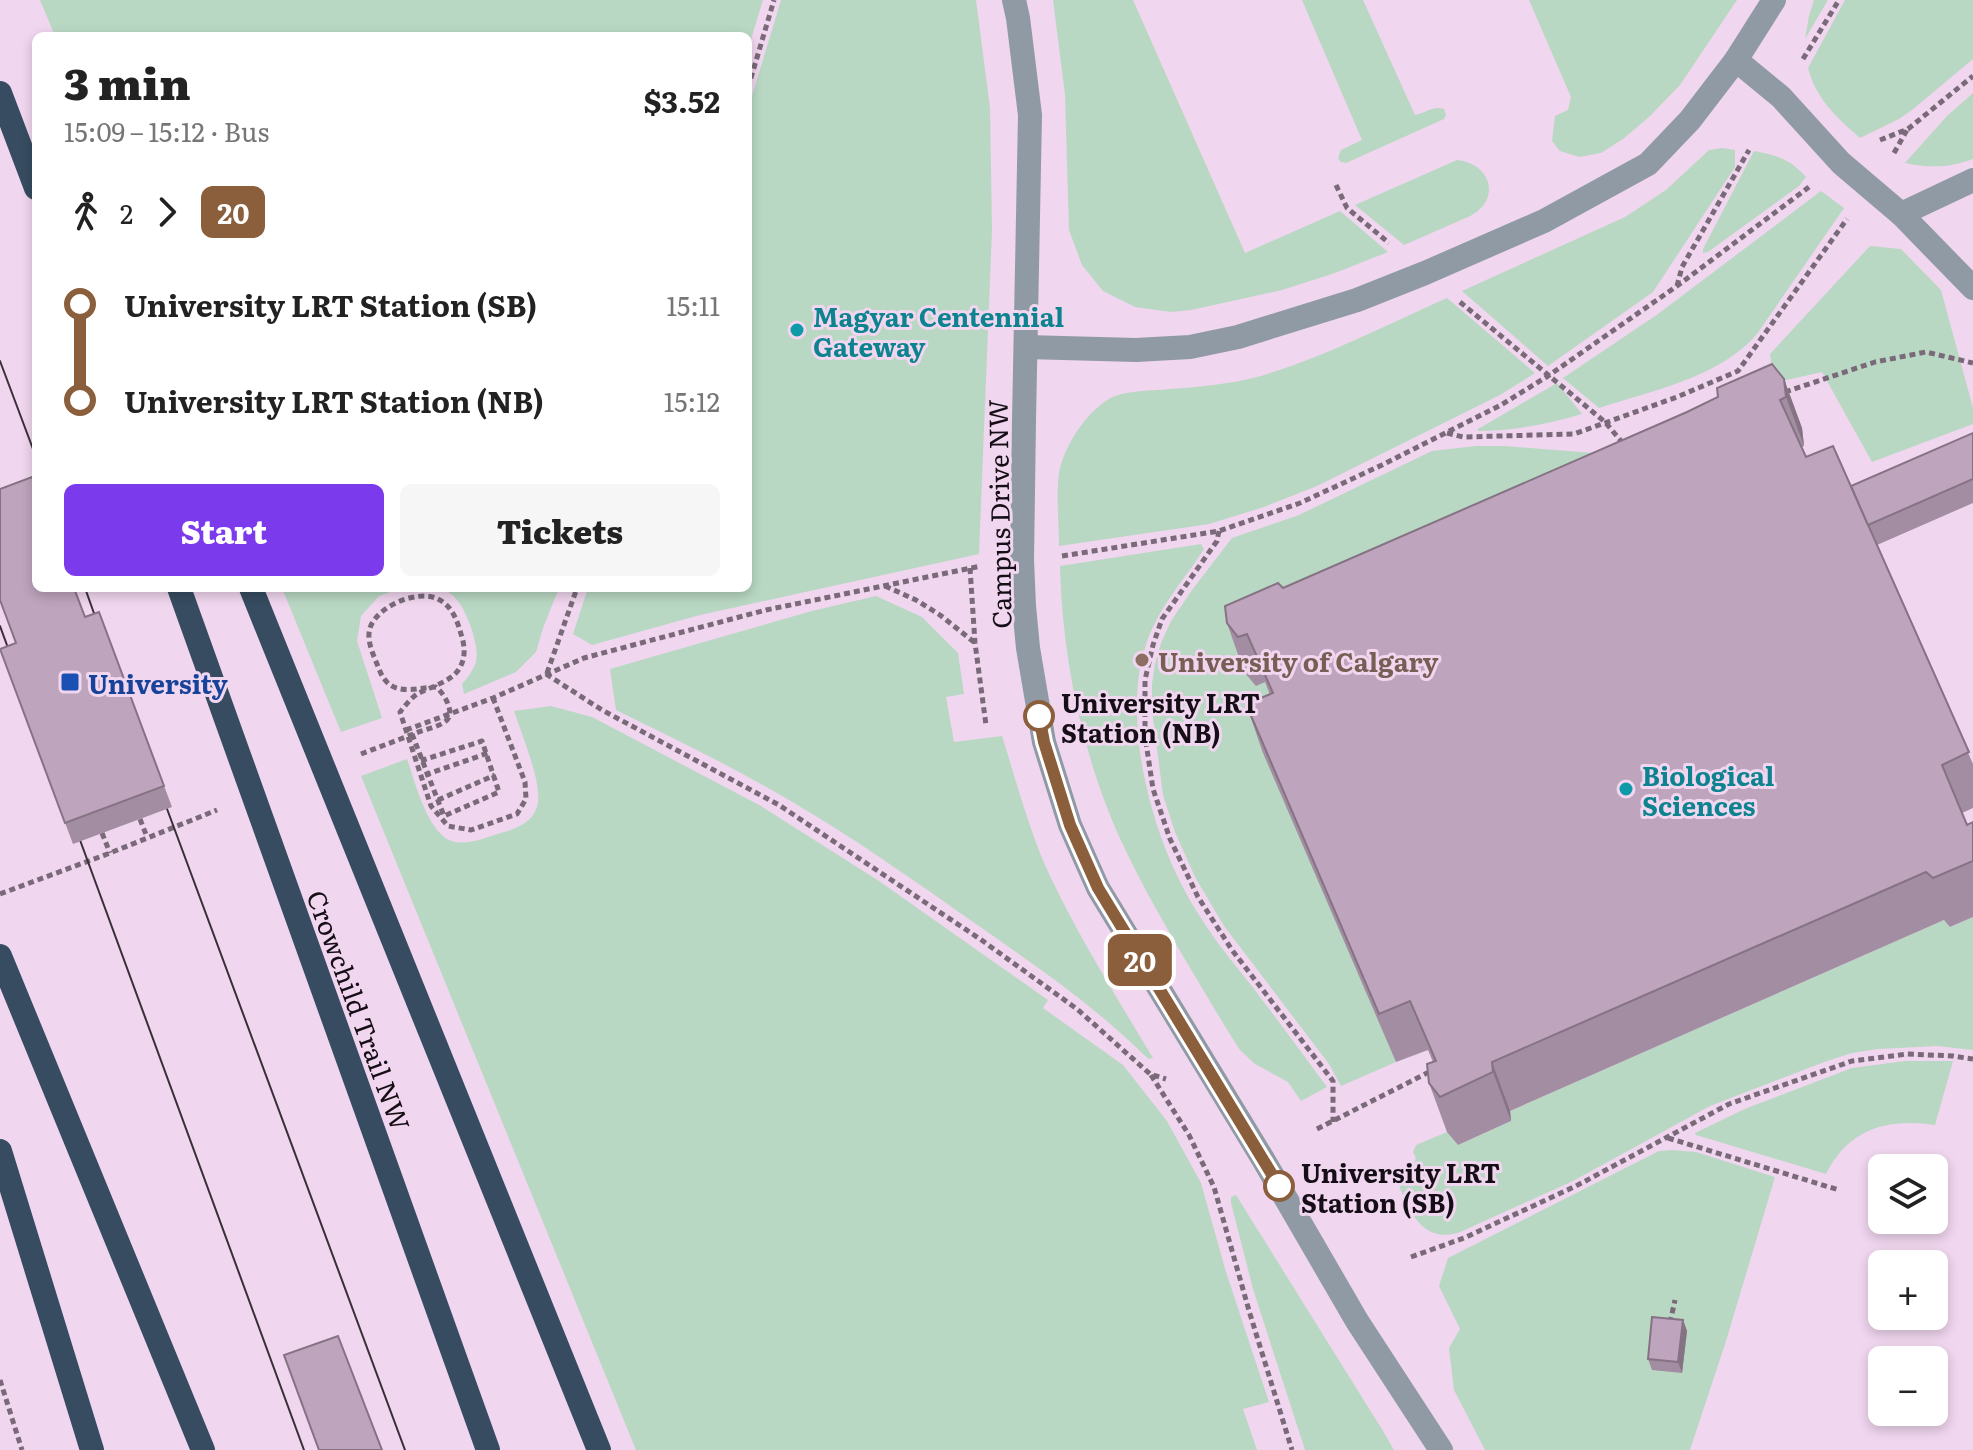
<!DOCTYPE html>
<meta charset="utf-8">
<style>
:root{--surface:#fff;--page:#f6f6f6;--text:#222;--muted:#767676;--accent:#7c3aed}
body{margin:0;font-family:Literata,serif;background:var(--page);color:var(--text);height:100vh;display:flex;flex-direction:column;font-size:30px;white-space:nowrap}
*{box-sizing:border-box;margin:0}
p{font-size:26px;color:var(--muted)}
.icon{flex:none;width:44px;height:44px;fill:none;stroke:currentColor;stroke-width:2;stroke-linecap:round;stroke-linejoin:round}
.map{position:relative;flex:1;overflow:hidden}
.panel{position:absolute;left:32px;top:32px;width:720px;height:560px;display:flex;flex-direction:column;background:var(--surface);border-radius:12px;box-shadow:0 4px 12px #0003}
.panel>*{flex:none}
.badge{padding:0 16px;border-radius:12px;font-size:28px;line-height:52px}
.buttons{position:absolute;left:1868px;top:1154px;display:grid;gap:16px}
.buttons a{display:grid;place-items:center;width:80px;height:80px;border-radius:12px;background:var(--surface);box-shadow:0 4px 12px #0003;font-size:40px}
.map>.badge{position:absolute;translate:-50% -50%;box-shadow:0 0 0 4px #fff}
.legs{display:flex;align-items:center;gap:12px;height:88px;padding:0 32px;font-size:26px}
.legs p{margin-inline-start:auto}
.headline{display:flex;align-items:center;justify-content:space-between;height:136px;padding:0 32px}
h1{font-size:44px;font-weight:800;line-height:60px}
.primary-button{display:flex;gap:16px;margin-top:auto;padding:16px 32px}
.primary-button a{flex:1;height:92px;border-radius:12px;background:var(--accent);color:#fff;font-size:32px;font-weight:800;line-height:92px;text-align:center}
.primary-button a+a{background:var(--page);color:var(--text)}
ul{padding:0 32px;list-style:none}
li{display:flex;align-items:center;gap:28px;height:96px;font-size:30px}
li i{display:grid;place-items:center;width:12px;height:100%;margin:0 10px;background:currentColor}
li i::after{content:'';width:20px;height:20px;margin:-10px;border:6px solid;border-radius:50%;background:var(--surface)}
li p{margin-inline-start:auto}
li:first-child i{background:linear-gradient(#0000 50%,currentColor 0)}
li:last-child i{background:linear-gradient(currentColor 50%,#0000 0)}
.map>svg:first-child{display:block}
.green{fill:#b9d8c3}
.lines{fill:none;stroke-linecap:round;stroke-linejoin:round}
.path{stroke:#7a6a79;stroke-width:5;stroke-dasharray:6 4;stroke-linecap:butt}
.street{stroke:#8f9aa5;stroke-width:24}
.highway{stroke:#374c61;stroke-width:24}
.tram{stroke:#3a2f39;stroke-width:2}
.wall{fill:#a38da3}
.shaded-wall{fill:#857384}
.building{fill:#bea4bd;stroke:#857384;stroke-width:2}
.line-1-casing{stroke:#fff;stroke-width:18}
.line-1{stroke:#8b5e3c;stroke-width:12}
.culture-dot{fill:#0f9aa8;stroke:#f0d6ee;stroke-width:3}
.education-dot{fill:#8d6e63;stroke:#f0d6ee;stroke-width:3}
.transit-dot{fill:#1a4fb4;stroke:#f0d6ee;stroke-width:3}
.stop-1-dot{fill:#fff;stroke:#8b5e3c;stroke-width:4}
.labels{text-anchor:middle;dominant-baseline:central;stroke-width:6;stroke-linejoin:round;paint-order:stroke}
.culture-label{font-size:26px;font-weight:bold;fill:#0d838f;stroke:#f0d6ee;text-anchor:start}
.street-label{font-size:26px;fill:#160e16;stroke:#f0d6ee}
.education-label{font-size:26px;font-weight:bold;fill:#785e54;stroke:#f0d6ee;text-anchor:start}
.transit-label{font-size:26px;font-weight:bold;fill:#164399;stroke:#f0d6ee;text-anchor:start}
.stop-label{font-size:26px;font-weight:bold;fill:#160e16;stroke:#f0d6ee;text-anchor:start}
</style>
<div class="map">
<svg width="1973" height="1450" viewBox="0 0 1973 1450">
<rect width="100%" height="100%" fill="#f0d6ee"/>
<g class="green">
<path d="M40,0H763L748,49V36H55Z"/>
<path d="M781,0H976L990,108L992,230L979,554L700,615L592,645L573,634L588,588H748V109Z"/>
<path d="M1053,0H1133L1245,253L1340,211L1388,252L1335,273L1282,290L1191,310L1171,312L1135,307L1103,291L1082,265L1069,230L1065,95Z"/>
<path d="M1302,0H1363L1415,115C1425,113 1434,105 1444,109L1446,115L1444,119L1346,163L1341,162L1338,158L1341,150L1362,140Z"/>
<path d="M1529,0H1737L1680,85L1649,117L1623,139L1601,153L1579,157L1560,151L1552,141L1555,116L1568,110L1571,97Z"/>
<path d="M1814,0H1828L1805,39L1809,16Z"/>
<path d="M1845,0H1973V59L1912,110L1899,119L1860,138C1837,118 1816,99 1808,68Z"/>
<path d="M1973,93V159C1949,168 1929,168 1905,163L1947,116Z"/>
<path d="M1722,148L1735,150V167L1653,292L1548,366L1462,291L1625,217L1666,190L1709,150Z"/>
<path d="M1754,151C1778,156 1789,158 1806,177L1799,186L1708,252L1703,253V249Z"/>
<path d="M1457,160C1492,164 1502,201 1468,217L1404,245L1355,205Z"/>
<path d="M1821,191L1844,208L1757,334C1721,377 1651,391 1599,408L1563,378L1658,314Z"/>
<path d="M1870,246L1901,249L1941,290L1973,408V424L1872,462L1822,372L1774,383L1770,354Z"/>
<path d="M1447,298L1535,373L1500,395L1317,486L1264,507L1209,524L1059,546C1059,523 1056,495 1059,473C1064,445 1089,407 1115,396C1132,390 1153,391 1170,389C1200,387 1231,384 1261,376C1325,357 1386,325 1447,298Z"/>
<path d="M1557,383L1582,414C1548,424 1514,431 1478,431V429Z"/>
<path d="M1476,446H1505L1594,453L1265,682L1291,742L1396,1062L1341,1086L1329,1064L1224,926L1195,877L1175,832L1163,795L1152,711V684L1155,664L1161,643L1171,621L1192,590L1232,538L1299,515L1432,451Z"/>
<path d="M1201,544L1204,549C1183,582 1156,610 1145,648C1135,680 1136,712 1139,745C1147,806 1168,869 1203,921C1218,945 1237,967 1254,989C1279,1022 1303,1054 1327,1087L1301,1101L1288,1082L1255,1064L1240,1050C1221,1021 1204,991 1186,961C1165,925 1143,887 1125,849C1084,764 1062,660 1060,566Z"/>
<path d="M282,588H402L379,596L361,616L357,641L382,718L341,732Z"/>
<path d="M441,588H559L543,628L536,652L516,672L464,694L462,684C468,677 473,671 476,662C480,646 467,612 457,600C453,594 447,592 441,588Z"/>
<path d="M876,596L922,617L958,653L964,694L946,697L954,742L1002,736C1017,783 1029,831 1050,876C1080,939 1117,998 1153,1058L1149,1059L1144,1055C1095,1006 1033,964 976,924C915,881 854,838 789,800C733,767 675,739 616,710L610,669L812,611Z"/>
<path d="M551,706L592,717L761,806L879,881L1048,1000L1043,1008L1123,1065L1167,1121L1201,1183L1226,1272L1269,1402L1243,1409L1257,1450H636L361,776L407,759C415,781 428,837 455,842C470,845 490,836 504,832C518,828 532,822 537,807C544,786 521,733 514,711Z"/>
<path d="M1973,917V1050L1937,1046L1878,1049L1852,1053L1827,1061L1710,1106L1573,1181L1458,1233C1452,1234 1444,1236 1438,1234C1413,1229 1404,1196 1395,1176C1405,1171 1413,1169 1416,1158L1413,1152L1416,1145L1447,1132L1458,1145L1511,1121L1510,1111L1944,920L1951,927Z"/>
<path d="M1905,1061H1953L1935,1125C1888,1118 1849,1128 1826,1174L1696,1135L1695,1133L1747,1108L1852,1068Z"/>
<path d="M1672,1150L1696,1152L1775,1177L1726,1341L1690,1450H1485L1454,1390L1449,1348L1460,1329L1439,1286L1448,1258L1659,1151Z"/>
<path d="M1236,1195L1383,1431L1394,1450H1305L1253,1289L1231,1203V1197Z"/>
</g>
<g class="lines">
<g class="path">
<path d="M1803,59L1839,0"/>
<path d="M748,88L774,0"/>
<path d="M1880,140L1908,129L1973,76"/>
<path d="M1894,153L1907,130"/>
<path d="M1336,185L1347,208L1389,243"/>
<path d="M1677,286L1682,267L1749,150"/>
<path d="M1460,302L1605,422L1621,441L1625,442"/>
<path d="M1785,392L1875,362L1926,352L1973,363"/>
<path d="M1447,433L1463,437L1574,434L1677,397L1738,371L1847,219"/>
<path d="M1219,531L1217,541L1162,619L1153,645L1145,680V736L1153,789L1170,839L1198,897L1232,950L1333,1081V1122"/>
<path d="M1062,556L1219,531L1300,503L1382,465L1501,405L1548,376L1677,286L1809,187"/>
<path d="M970,568L975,643L986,725"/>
<path d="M885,586L916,600L940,615L974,642"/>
<path d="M547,673L577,588"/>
<path d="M546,674L602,710L779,805L980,939L1077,1009L1150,1074L1166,1079"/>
<path d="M406,730L493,698L584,658L766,610L981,566"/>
<path d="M412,734L444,816L499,792L482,741L426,759L417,762"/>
<path d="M361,754C379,747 398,740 416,733C425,729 440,727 447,720C455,712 444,693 436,687C413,688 390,698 379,669C374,656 366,641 370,628C377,606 418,589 438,599C452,606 457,620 461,634C465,646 466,658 459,669C451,682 430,687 417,694C410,699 405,706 400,712L431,806L448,826L471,830L517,814L526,799L525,782L493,698"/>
<path d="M425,775L488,753"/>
<path d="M438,800L495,775"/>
<path d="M140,819L147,837"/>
<path d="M102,833L110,853"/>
<path d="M0,894L110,853L217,810"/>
<path d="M1151,1075L1189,1135L1214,1187L1250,1314L1292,1450"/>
<path d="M1317,1129L1433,1070"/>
<path d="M1668,1138L1839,1190"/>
<path d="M1411,1257L1464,1238L1576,1186L1729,1104L1852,1061L1907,1054L1953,1056L1973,1059"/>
<path d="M1670,1323L1675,1300"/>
<path d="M0,1380L22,1450"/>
</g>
<g class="street">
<path d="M1014,0L1018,18L1030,115L1024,420L1022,560L1024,606L1028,648L1044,742L1070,825L1098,888L1263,1159L1357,1321L1441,1450"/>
<path d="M1736,60L1781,97L1841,163L1901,214L1973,288"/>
<path d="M1901,214L1973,180"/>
<path d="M1026,347L1136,350L1190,347L1238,337L1357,300L1425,273L1544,221L1648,164L1690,120L1736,60L1774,0"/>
</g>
<g class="highway">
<path d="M0,93L36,188"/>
<path d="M179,588L488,1450"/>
<path d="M251,588L599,1450"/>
<path d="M0,956L203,1450"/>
<path d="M0,1151L92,1450"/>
</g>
<g class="tram">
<path d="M0,361L36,457"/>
<path d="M85,588L101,633"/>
<path d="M0,626L15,667"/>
<path d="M160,790L405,1450"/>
<path d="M73,821L304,1450"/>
</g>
</g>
<g class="wall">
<path d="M1784,379L1802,428L1804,446L1802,447L1806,457L1851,486L1973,433V503L1877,545L1973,764V808L1962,813L1967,825L1973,822V917L1950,927L1944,920L1510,1111L1511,1121L1458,1145L1447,1132L1429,1083L1433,1062L1428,1050L1396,1062L1263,753L1246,704L1270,695L1265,682L1256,686L1244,672L1227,623L1283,588Z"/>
<path d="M99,612L172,807L73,844L0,649Z"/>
<path d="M1683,1320L1687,1331L1682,1373L1652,1370L1648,1359Z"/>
</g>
<g class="shaded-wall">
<path d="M1784,379L1802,428L1804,446L1786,397Z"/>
<path d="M1492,1062L1510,1111L1511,1121L1493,1072Z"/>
<path d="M1683,1320L1687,1331L1682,1373L1678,1362Z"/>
</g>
<g class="building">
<path d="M1772,364L1784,379L1786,397L1780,400L1806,457L1833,446L1969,752L1942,765L1967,825L1973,822V861L1933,878L1926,872L1492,1062L1493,1072L1440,1097L1429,1083L1427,1064L1436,1061L1410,1001L1379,1014L1246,704L1273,693L1247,634L1238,637L1227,623L1225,606L1278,583L1283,588L1687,412L1718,397L1717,388Z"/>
<path d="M1973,433V479L1868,525L1851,486Z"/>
<path d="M32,477L36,487V588H74L85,617L99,612L164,786L65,823L0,649L16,643L0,600V489Z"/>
<path d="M1652,1317L1683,1320L1678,1362L1648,1359Z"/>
<path d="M338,1336L382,1450H319L284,1355Z"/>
</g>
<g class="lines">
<g class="line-1-casing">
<path id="line-1" d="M1039,716L1044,742L1070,825L1098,888L1279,1186"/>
</g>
<use href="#line-1" class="line-1"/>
</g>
<g class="culture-dot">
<circle cx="797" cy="330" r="8"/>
<circle cx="1626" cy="789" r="8"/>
</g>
<circle class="education-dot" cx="1142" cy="660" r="8"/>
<rect class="transit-dot" x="60" y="672" width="20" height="20" rx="4"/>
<g class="stop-1-dot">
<circle cx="1039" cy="716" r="14"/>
<circle cx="1279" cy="1186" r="14"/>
</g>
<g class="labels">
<g class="culture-label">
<text x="813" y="315">Magyar Centennial<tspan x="813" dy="30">Gateway</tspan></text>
<text x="1642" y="774">Biological<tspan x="1642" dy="30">Sciences</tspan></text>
</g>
<g class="street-label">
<text transform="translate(998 514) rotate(-91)">Campus Drive NW</text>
<text transform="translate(360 1010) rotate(70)">Crowchild Trail NW</text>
</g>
<g class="education-label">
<text x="1158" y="660">University of Calgary</text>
</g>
<g class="transit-label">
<text x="88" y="682">University</text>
</g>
<g class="stop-label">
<text x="1061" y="701">University LRT<tspan x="1061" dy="30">Station (NB)</tspan></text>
<text x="1301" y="1171">University LRT<tspan x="1301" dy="30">Station (SB)</tspan></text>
</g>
</g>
</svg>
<div class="buttons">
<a><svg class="icon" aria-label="layers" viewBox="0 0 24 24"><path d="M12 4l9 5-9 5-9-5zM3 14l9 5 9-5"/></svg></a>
<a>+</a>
<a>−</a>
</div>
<b class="badge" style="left:1140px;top:960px;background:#8b5e3c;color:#fff">20</b>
<section class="panel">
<div class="headline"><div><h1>3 min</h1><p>15:09 – 15:12 · Bus</p></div><b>$3.52</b></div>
<div class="legs"><svg class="icon" aria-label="walk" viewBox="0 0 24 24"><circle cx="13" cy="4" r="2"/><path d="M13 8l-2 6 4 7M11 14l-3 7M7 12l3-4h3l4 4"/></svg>2<svg class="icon" aria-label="forward" viewBox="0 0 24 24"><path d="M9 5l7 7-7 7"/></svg><b class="badge" style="background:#8b5e3c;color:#fff">20</b></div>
<ul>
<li><i style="color:#8b5e3c"></i><b>University LRT Station (SB)</b><p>15:11</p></li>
<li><i style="color:#8b5e3c"></i><b>University LRT Station (NB)</b><p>15:12</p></li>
</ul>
<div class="primary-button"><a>Start</a><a>Tickets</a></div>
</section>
</div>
